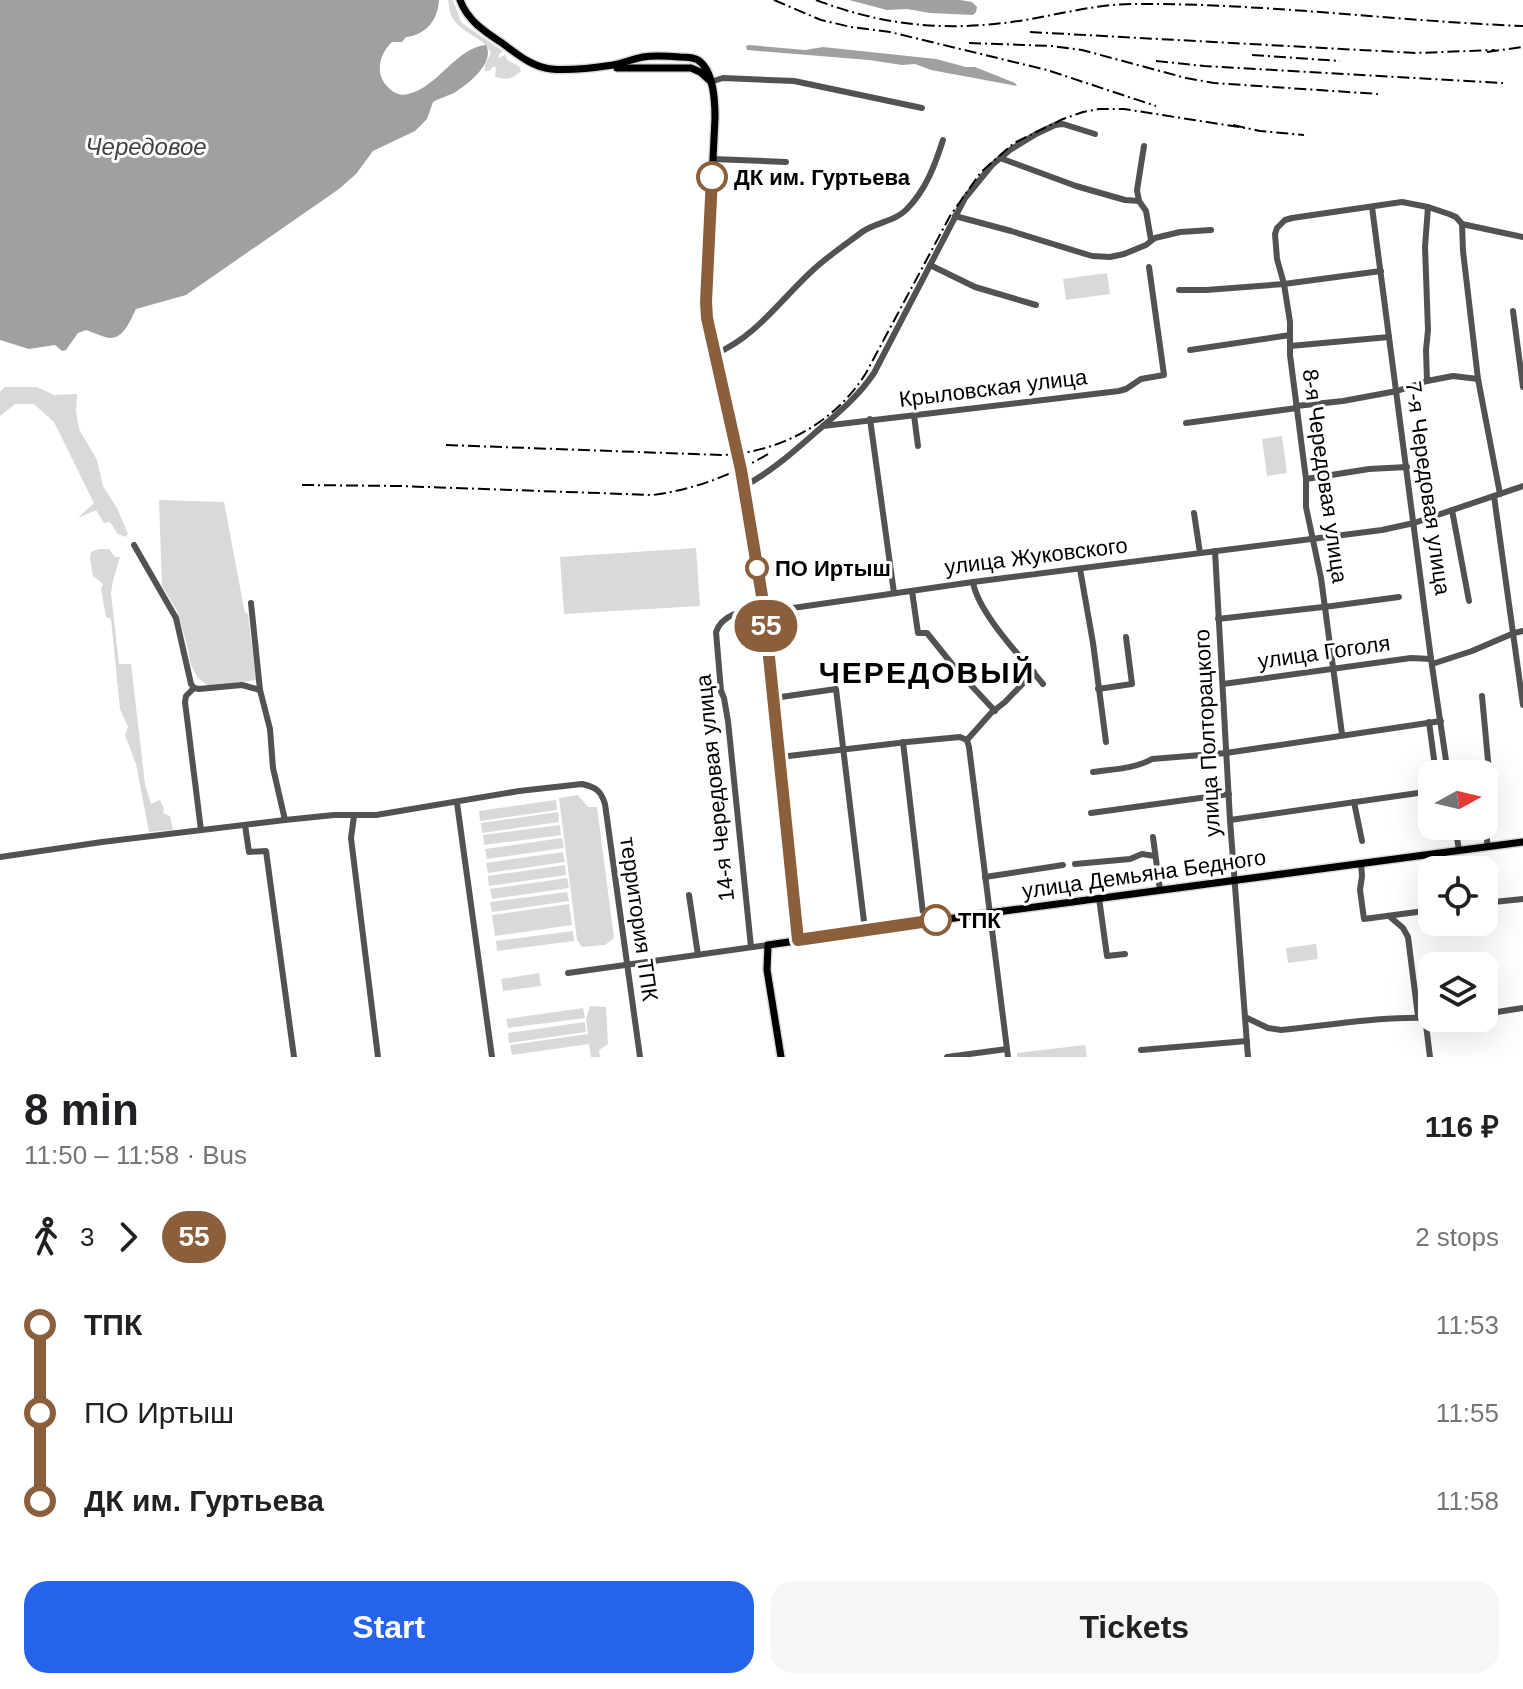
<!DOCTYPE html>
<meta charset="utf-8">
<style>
:root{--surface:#fff;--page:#f6f6f6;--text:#202124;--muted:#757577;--accent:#2563eb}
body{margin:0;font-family:Arial,sans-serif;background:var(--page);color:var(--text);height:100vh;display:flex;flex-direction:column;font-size:30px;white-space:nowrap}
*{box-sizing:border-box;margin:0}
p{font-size:26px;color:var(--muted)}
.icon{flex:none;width:44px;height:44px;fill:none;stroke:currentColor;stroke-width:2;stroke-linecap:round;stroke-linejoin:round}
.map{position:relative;height:1057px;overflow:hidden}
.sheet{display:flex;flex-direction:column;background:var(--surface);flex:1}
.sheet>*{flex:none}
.badge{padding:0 16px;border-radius:26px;font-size:28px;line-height:52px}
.needle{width:52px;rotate:82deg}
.controls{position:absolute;left:1418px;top:760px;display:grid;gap:16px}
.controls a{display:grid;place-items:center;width:80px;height:80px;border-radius:16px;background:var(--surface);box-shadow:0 8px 32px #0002;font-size:40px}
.map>.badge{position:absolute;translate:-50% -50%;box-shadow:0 0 0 4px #fff}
.legs{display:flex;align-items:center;gap:12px;height:88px;padding:0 24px;font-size:26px}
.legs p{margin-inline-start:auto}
.summary{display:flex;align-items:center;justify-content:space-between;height:136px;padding:0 24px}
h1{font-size:44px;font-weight:800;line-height:60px}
.primary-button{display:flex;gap:16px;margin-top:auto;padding:16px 24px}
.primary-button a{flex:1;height:92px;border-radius:24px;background:var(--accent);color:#fff;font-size:32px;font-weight:800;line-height:92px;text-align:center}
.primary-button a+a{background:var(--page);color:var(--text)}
ul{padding:0 24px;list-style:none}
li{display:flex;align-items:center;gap:28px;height:88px;font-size:30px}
li i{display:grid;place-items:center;width:12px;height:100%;margin:0 10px;background:currentColor}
li i::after{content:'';width:20px;height:20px;margin:-10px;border:6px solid;border-radius:50%;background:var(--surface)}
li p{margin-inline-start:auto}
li:first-child i{background:linear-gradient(#0000 50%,currentColor 0)}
li:last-child i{background:linear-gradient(currentColor 50%,#0000 0)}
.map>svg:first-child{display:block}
.green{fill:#d9d9d9}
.water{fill:#a0a0a0}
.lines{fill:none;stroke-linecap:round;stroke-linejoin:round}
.major-casing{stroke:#dbdbdb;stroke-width:10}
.minor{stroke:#525252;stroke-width:6}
.major{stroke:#000;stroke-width:7}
.rail{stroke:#000;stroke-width:2;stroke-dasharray:12 4 2 4;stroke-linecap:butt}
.line-1-casing{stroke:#fff;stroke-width:18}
.line-1{stroke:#8b5e3c;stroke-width:12}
.stop-1-dot{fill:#fff;stroke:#8b5e3c;stroke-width:4}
.labels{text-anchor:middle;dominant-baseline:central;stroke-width:6;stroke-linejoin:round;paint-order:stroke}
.stop-label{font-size:22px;font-weight:bold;fill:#000;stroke:#fff;text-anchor:start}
.street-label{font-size:22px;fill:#000;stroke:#fff}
.water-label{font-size:24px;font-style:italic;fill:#414141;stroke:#fff}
.district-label{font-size:30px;font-weight:bold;letter-spacing:2px;fill:#000;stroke:#fff}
</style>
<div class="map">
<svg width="1523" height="1057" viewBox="0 0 1523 1057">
<rect width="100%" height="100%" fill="#fff"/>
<g class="green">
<path d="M448,0H453L461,22L469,28L503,51L499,54V58L505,55L507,60L519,66L521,71C511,80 507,80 495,77L496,68L494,66L489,71H485V65L491,53C483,35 458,34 450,13C449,9 449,4 448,0Z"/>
<path d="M1107,273L1110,294L1066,300L1063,279Z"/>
<path d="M5,387H37L54,395L77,394L76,411L79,429L97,460L103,486L117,508L128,534L126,537L118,534L110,522L104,523L96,510L78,518L94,503L54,422L34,404H15L0,416V392Z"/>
<path d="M1282,436L1287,473L1267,476L1262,439Z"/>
<path d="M159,500L224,502L243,603L245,612L248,614L256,680L215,686L207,685L198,678L191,665L187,645L177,611L162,586Z"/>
<path d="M696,548L700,606L564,614L560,557Z"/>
<path d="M99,549H109L115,557H120L113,581L111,593L119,664H131L145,784L151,804L160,800L164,809L163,813L170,816L173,830L149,832L136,764L125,735L128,727L120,709L111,619L106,617L101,589L103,584L93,576L90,559L91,552Z"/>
<path d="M578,795L588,807H597L614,938L605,945L582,947L577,940L559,798Z"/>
<path d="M556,800L557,810L480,821L479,811Z"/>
<path d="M558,812L559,822L482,833L481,823Z"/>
<path d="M560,825L561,835L484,845L483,835Z"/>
<path d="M562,838L564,848L487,859L485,849Z"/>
<path d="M563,852L565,862L488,873L486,863Z"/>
<path d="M565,865L566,875L489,886L488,876Z"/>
<path d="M567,878L569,888L492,899L490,889Z"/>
<path d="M567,892L569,901L492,912L490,902Z"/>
<path d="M569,904L572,925L495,936L492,915Z"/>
<path d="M573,931L574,941L497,951L496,941Z"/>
<path d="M1316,944L1318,959L1288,963L1286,948Z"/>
<path d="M539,973L541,986L503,991L501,979Z"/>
<path d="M590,1006L606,1007L608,1044L599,1050L600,1057H591L589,1044L512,1055L510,1045L588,1034L586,1019Z"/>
<path d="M583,1008L585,1018L508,1028L506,1019Z"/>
<path d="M585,1022L586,1032L509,1043L508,1033Z"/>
<path d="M1085,1045L1087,1057H1017V1053Z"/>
</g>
<g class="water">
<path d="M0,0H439C438,20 426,35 406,37L402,42H392C378,55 374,77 391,90C396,94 402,96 408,94C437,88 457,47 486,45C495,62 471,82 457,91C450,96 441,97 433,102L427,119L415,131L373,151L356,174L339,189L186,295L136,309C130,321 122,343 105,337C98,335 92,332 86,330L78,333L66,350L62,351L55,345L29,349L0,340Z"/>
<path d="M849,0H960L972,2L977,7L976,12L973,15L930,13L907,9L887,10Z"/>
<path d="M749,45L805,50L823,47L936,59L966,67H975L1015,83L1017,86L931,70L915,64L902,65L869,60L747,50L746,46Z"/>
</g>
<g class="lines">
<g class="major-casing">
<g id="major">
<path d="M460,0C468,21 484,31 502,43C517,54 532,67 551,69C570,71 593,68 613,65C623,63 633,59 643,57C655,55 668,56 680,57C686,57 693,57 698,60C714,71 715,101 715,118L706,302L707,318L741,470L764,608L798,940"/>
<path d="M617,68H691L700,72L709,80"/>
<path d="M781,1057L767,970L768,945L989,913L1523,842"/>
</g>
</g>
<g class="minor">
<path d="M710,82L723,78L794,81L922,108"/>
<path d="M1144,146L1137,190L1139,201L1146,211L1151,240"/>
<path d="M1000,158L1076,186L1125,200L1139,201"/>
<path d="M713,159L786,162"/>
<path d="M1372,207L1431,659L1448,774"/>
<path d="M955,216L1011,231L1092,256L1110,257L1124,254L1146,245L1155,238L1180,232L1211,230"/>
<path d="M1462,224L1463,251L1478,379L1500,494"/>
<path d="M930,265L975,287L1036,305"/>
<path d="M1179,290H1206L1284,284L1381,271"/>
<path d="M1513,311L1523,387"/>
<path d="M1290,346L1389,337"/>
<path d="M1190,350L1290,335"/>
<path d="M715,354C756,337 781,299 813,270C828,256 846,244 862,232C876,222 894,222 906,210C926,190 935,165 943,140"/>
<path d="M1427,381L1426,350L1428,330L1425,247L1428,207"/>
<path d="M1296,406L1343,401L1397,391L1427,381L1453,376L1478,379"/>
<path d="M914,415L918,446"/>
<path d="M870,419L894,593"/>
<path d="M1186,423L1297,408"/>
<path d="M823,426L1119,391L1126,389L1141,379L1164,375L1149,267"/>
<path d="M1306,479L1369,469L1407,467"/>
<path d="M744,486C771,472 793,452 816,432C837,414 858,397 874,373L965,198L992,165L1010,150L1036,134L1055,125L1063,124L1095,134"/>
<path d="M1494,496L1523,705"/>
<path d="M1452,510L1469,601"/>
<path d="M1194,513L1200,553"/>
<path d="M134,545L176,618L191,684L194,688L199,689L242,685L260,690"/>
<path d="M1215,551L1230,820L1248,1057"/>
<path d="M1080,569L1093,643L1106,742"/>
<path d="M973,582C978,613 1022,658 1043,684"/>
<path d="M912,591L918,633H927L956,669L995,711"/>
<path d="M251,603L260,690L270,729L273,768L285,820"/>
<path d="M765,612L973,582L1382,530L1414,523L1523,486"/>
<path d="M1218,619L1332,606L1399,597"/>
<path d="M1432,664L1472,651L1514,633L1523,631"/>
<path d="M1223,684L1411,658L1431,659"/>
<path d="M194,688L186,696L185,702L201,830"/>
<path d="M1098,689L1132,684L1126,637"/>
<path d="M1482,696L1491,793L1485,826L1488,847"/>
<path d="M774,698L836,689L865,930"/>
<path d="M1429,722L1436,774"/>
<path d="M1342,734L1321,578L1306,507V479L1290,355V322L1284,284L1277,259L1275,234L1277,228L1285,220L1292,218L1402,202L1428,207L1449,214L1456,217L1462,224L1523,237"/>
<path d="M967,740L969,747L1008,1057"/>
<path d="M967,740L991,713L1005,702L1034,672"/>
<path d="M903,742L924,922"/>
<path d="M780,757L907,742L960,737L967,740"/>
<path d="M1093,772C1113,769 1134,769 1152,759L1226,753L1441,721"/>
<path d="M1354,802L1362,841"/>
<path d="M457,803L492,1057"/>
<path d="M1091,813L1229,794"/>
<path d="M354,816L351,838L378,1057"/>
<path d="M1230,820L1432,791"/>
<path d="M245,825L249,852L266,851L294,1057"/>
<path d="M1455,826L1459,850"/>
<path d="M1153,837L1160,890"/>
<path d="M0,857L102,842L285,820L334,815H376L519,791L582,784C596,787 601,791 605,804L640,1057"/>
<path d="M1361,863L1362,876L1360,890L1364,919L1432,910"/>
<path d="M1075,864L1130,859L1142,854L1155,856"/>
<path d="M985,877L1063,865"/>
<path d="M689,895L698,955"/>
<path d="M1099,898L1107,956L1125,954"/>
<path d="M1484,903L1523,899"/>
<path d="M1389,916L1403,928L1408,937L1418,1016"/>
<path d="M751,947L728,721L724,698L721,691L716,632C723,612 746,611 764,608"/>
<path d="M568,973L768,945"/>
<path d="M1484,1014L1523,1008"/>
<path d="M1245,1017L1268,1028L1281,1030C1331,1025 1382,1016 1432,1018"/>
<path d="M1425,1017L1430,1057"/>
<path d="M1444,1018H1453"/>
<path d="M1141,1050L1247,1041"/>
<path d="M947,1057L1007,1049"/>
</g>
<use href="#major" class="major"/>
<g class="rail">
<path d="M774,0L821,20L851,27L890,32L1047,70L1156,106"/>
<path d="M816,0C887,27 950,32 1025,20C1061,14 1097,4 1134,4C1264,3 1393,21 1523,26"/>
<path d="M1030,32L1416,53L1495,50"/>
<path d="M969,43L1052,46L1082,50L1186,78L1214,83L1378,94"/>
<path d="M1487,52L1523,47"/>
<path d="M1252,55L1340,61"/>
<path d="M1156,61L1204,66L1503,83"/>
<path d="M1233,125L1260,131L1304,135"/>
<path d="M446,445L721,455C779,453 835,423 866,373L950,216L981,172L1014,143L1063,119L1083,112L1099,109H1124L1245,128"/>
<path d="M302,485L399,486L653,495C696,489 732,475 770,453"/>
</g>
</g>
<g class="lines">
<g class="line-1-casing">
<path id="line-1" d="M712,177L706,302L707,318L741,470L764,608L798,940L936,920"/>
</g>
<use href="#line-1" class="line-1"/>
</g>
<g class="stop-1-dot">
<circle cx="712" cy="177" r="14"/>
<circle cx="757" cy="568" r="10"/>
<circle cx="936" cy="920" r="14"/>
</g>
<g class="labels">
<g class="stop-label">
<text x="734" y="177">ДК им. Гуртьева</text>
<text x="775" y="568">ПО Иртыш</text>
<text x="958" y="920">ТПК</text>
</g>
<g class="street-label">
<text transform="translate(993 388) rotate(-7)">Крыловская улица</text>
<text transform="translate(1325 476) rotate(82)">8-я Чередовая улица</text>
<text transform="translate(1428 488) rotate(82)">7-я Чередовая улица</text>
<text transform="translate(1036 556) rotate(-7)">улица Жуковского</text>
<text transform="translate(1324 652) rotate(-8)">улица Гоголя</text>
<text transform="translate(1207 733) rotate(-93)">улица Полторацкого</text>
<text transform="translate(715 788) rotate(-96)">14-я Чередовая улица</text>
<text transform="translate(1144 874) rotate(-8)">улица Демьяна Бедного</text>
<text transform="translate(639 919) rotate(82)">территория ТПК</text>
</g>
<g class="water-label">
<text x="146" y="146">Чередовое</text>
</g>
<g class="district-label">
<text x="927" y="672">ЧЕРЕДОВЫЙ</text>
</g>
</g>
</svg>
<div class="controls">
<a><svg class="needle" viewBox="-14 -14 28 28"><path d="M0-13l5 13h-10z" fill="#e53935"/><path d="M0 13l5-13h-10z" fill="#757577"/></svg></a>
<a><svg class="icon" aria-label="locate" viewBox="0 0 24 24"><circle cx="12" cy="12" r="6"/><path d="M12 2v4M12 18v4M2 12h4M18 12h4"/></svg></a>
<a><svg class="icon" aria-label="layers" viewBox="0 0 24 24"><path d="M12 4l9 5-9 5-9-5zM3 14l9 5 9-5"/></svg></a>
</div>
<b class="badge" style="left:766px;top:626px;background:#8b5e3c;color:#fff">55</b>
</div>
<section class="sheet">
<div class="summary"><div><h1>8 min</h1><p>11:50 – 11:58 · Bus</p></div><b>116 ₽</b></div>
<div class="legs"><svg class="icon" aria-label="walk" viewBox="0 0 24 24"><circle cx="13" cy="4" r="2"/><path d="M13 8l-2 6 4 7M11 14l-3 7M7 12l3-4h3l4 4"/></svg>3<svg class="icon" aria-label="forward" viewBox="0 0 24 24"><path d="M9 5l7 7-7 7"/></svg><b class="badge" style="background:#8b5e3c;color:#fff">55</b><p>2 stops</p></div>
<ul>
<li><i style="color:#8b5e3c"></i><b>ТПК</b><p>11:53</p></li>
<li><i style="color:#8b5e3c"></i><span>ПО Иртыш</span><p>11:55</p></li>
<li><i style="color:#8b5e3c"></i><b>ДК им. Гуртьева</b><p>11:58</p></li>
</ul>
<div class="primary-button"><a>Start</a><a>Tickets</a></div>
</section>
